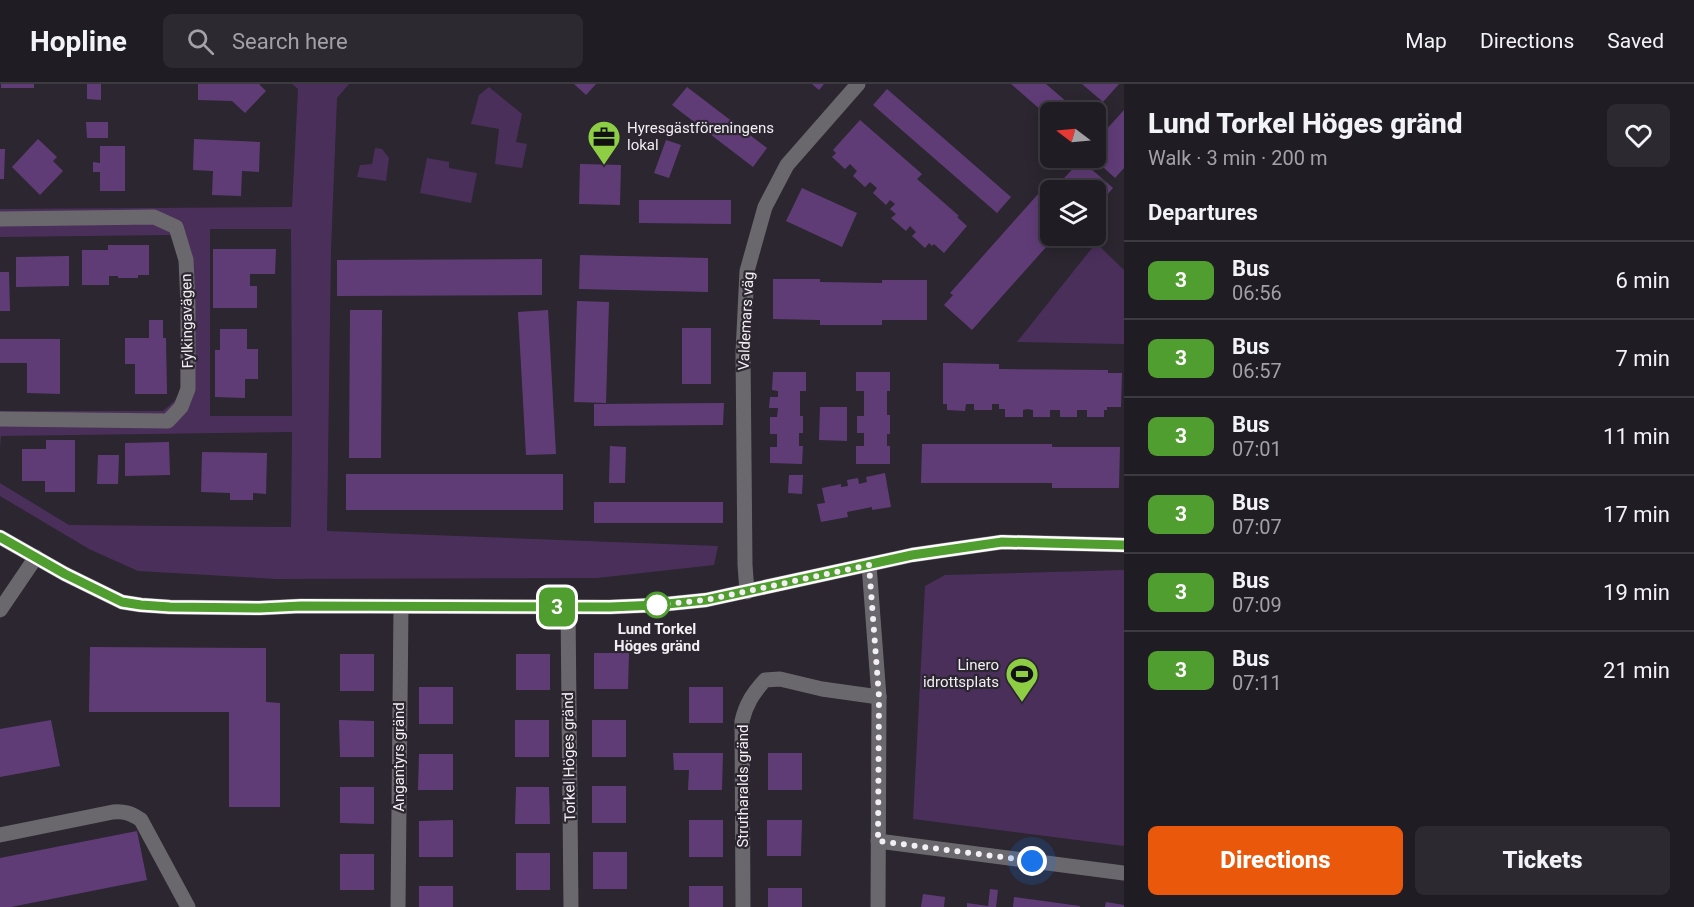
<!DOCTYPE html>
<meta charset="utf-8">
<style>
:root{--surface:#201c23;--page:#2d2930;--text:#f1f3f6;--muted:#a2a1a6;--line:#3d3a41;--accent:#ea580c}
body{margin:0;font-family:Roboto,sans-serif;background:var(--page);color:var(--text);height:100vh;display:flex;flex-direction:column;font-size:22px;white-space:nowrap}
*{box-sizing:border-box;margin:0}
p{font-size:20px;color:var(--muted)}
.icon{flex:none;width:33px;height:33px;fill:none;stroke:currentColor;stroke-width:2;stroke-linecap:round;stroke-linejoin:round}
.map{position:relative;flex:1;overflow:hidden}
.side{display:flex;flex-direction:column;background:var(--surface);width:570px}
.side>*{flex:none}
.badge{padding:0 12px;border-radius:9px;font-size:21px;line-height:39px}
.needle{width:39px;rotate:286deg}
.tools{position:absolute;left:1040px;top:18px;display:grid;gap:12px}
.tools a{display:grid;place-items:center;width:66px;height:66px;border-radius:9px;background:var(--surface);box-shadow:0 3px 15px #0003,0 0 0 2px var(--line);font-size:30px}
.you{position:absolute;width:30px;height:30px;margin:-15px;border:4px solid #fff;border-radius:50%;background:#1a73e8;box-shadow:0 0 0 9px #1a73e833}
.map>.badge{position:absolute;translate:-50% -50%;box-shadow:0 0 0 3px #fff}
h2{padding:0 24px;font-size:22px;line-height:54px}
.round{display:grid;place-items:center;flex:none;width:63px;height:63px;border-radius:9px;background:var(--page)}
.headline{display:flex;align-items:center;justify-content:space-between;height:102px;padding:0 24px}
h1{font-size:28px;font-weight:800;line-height:45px}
.primary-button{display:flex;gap:12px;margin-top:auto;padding:12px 24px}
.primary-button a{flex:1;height:69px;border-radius:9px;background:var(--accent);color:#fff;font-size:24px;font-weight:800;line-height:69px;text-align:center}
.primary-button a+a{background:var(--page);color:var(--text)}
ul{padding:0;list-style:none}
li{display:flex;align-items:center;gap:18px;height:78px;padding:0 24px;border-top:2px solid var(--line)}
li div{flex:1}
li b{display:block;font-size:22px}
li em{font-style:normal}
li .badge{min-width:66px;font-weight:700;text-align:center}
header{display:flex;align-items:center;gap:36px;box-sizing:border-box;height:84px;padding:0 30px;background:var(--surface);border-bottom:2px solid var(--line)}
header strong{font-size:28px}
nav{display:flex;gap:33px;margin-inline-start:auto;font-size:21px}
.search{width:420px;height:54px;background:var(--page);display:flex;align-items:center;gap:15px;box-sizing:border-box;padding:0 21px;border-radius:9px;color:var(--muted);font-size:22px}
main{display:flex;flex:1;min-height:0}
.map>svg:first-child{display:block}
.green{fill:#4a2f5b;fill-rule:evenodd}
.building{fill:#603c77}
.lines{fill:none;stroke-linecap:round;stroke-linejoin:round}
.minor{stroke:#6b686d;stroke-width:15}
.line-casing{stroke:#fff;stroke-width:14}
.line{stroke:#509e2f;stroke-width:9}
.walk{stroke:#f2eef4;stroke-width:6;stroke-dasharray:0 10.8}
.stop-dot{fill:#fff;stroke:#509e2f;stroke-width:3}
.labels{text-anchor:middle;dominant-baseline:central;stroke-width:4.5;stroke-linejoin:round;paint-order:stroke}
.poi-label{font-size:15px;fill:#f2eef4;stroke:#2b262f;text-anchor:start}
.street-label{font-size:15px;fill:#f2eef4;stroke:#2b262f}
.stop-label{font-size:15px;font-weight:bold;fill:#f2eef4;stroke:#2b262f}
</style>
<header>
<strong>Hopline</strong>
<div class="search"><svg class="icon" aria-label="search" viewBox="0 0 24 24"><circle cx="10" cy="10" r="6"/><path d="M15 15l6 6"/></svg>Search here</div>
<nav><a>Map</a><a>Directions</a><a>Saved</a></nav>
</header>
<main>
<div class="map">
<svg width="1124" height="823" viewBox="0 0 1124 823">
<rect width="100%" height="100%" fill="#2b262f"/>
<g class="green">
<path d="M292,0H349L337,14L331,166L327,447L718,462L714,481L597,494L276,495L138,487L89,465L0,412V399L69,441L291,443L292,348L1,352L0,364V327H163L180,312L182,185L171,151L0,153V125L292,123L298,5ZM210,145H291L292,332H210Z"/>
<path d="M489,3L522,30L516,58L527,60L522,84L495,80L499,45L471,40L479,11Z"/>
<path d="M375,64L382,65L389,74L386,97L357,93L360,81L372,80Z"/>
<path d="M427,74L449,78V84L477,89L471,119L420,109Z"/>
<path d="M1096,159L1124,186V260L1017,258Z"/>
<path d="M1124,486V762L913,735L925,502L945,491Z"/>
</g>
<g class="building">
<rect x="1" y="0" width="33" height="4"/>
<path d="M87,0H101V16L87,15Z"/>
<path d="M198,0H259L266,7L245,29L232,17L198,16Z"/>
<path d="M574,0H596L586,11Z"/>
<path d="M812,0H824L819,6Z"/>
<path d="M1011,0H1046L1075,25L1072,28H1050V34Z"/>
<path d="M1082,0H1119L1103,18Z"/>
<path d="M687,3L767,64L753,83L672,21Z"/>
<path d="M887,5L1011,113L997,129L873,21Z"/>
<path d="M1124,26V84L1115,94L1093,74H1095V58Z"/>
<path d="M860,36L922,90L917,95L959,132L957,133L967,142L944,169L934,160L932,162L929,159L925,164L912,152L916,148L910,142L906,147L891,134L896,130L890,125L895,120L890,116L886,121L873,109L877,104L870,98L865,103L853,92L857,87L850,80L845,85L832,73L836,69L833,66Z"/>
<path d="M86,38H108V54H87Z"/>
<path d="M38,55L57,73L53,77L63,87L40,111L12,83Z"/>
<path d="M194,55L260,58L259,88L242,87L241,112L212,111L213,87L193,86Z"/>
<path d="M666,56L681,61L669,94L654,89Z"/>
<path d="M100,62H125V107H100V88H93V78L100,79Z"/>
<path d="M0,65H5L4,95H0Z"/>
<path d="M1081,76L1113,104L1095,125V106H1053Z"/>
<path d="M580,80L621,81L620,121L579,120Z"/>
<path d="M802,104L857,129L842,163L786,137Z"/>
<path d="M1039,109L1050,118V152H1056L972,246L944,221L953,211L950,209Z"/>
<path d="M639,116H731V140L639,139Z"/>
<path d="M108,161H149V191H138V194H118V192H109V201H82V166H108Z"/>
<path d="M213,165H276L275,190H250V202H257V224H213Z"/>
<path d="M580,171L708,174V208L579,205Z"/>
<path d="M69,172V202L16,203V173Z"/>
<path d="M542,175V211L337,212V176Z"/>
<path d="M0,188H9L10,227H0Z"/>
<path d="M773,195H820V198L882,199V196H927V236H882V241H820V236L773,235Z"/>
<path d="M577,217L609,218L606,319L574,318Z"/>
<path d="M350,226H382L381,374H349Z"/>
<path d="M548,226L556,370L526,371L518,228Z"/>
<path d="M149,236H163V254H166L167,310H135V280H125V254H149Z"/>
<rect x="682" y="244" width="29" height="56"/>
<path d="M220,245H247V265H258V295H245V314L215,313V266H220Z"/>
<path d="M0,255H60V310L27,309V279H0Z"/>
<path d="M943,279L999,280V285L1108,286V289H1122L1121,323H1107V326H1104V333H1087V326H1077V333H1060V326H1050V333H1033V326L1027,325L1023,326V333H1005V325H999V320H992V326H974V320H966L965,327L947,326V320H943Z"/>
<path d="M773,288H806V307H800V332H803V349H799V362H803L802,380L770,379V363H777V350H770V333H777L778,324H769L770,313H778V307L772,306Z"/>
<path d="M856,288H890V307H887V331H890V350H887V362H890V380H856V362H864V349H857V332H864V307H856Z"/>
<path d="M724,319L723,341L594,342V320Z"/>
<path d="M820,323H847V357L819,356Z"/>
<path d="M46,356H75V408H45V397H22V365H46Z"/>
<path d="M169,358L170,391L125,392V359Z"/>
<path d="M922,360H1052V363H1120L1119,404H1052V399H921Z"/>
<path d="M610,362L626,363L625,399H609Z"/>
<path d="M202,368L267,369L266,410L253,409V416H230V409L201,408Z"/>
<path d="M98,371H119L118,400H97Z"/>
<path d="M885,389L891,423L872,426V423L847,428L848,433L821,438L817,420L825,419L822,404L841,400V403L848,402L847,396L858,394L859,400L867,398L866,393Z"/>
<rect x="346" y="390" width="217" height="36"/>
<path d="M789,391H803L802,410L788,409Z"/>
<rect x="594" y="418" width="129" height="21"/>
<path d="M90,563L266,564V618L280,619V723H229V628H89Z"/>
<path d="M594,569H629L628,605H594Z"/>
<rect x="340" y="570" width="34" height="37"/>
<rect x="516" y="570" width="34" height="36"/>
<rect x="419" y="603" width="34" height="37"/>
<rect x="689" y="603" width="34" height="36"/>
<path d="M51,636L60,682L0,693V645Z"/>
<path d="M339,636L374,637V673H340Z"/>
<rect x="515" y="636" width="34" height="37"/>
<rect x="592" y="636" width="34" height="37"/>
<path d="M673,669H723L722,706H688L689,686H674Z"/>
<rect x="768" y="669" width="34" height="37"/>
<path d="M419,670H453V706H418Z"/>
<rect x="592" y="702" width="34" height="37"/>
<path d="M340,703H374V740L340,739Z"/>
<path d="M516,703H549L550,740H515Z"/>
<path d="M453,736V773H419V737Z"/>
<rect x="689" y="736" width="34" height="37"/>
<path d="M767,736H802L801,772H767Z"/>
<path d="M137,747L147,796L11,823H0V774Z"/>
<rect x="593" y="768" width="34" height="37"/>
<rect x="516" y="769" width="34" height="37"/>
<rect x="340" y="770" width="34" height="36"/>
<rect x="419" y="802" width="34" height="21"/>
<rect x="689" y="802" width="34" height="21"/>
<rect x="768" y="804" width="34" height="19"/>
<path d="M990,805L998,806L996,823H988Z"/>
<path d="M923,810L945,813L944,823H921Z"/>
<path d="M1014,813L1080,822V823H1013Z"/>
<path d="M1106,818L1124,821V823H1105Z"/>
<path d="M967,819L988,822V823H967Z"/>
</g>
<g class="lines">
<g class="minor">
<path d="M0,135L154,133L176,143L186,176L188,221V305L181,323L168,337L0,335"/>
<path d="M0,453L65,490L122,518L141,521L170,523L260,524L301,522L610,523L657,521L706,516L912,471L1002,458L1124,461"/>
<path d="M869,481L879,613L878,823"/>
<path d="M747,508L745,481L743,268L747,187L765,123L787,81L858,0"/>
<path d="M568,523L571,823"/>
<path d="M0,526L36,473"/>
<path d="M0,751L113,728C124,727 131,729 141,736L188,823"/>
<path d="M878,757L1124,789"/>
<path d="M398,823L401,523"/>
<path d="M743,823L742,637C746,620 753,609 765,596L780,595L822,605L879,613"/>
</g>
</g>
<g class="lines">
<g class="line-casing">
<path id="line" d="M0,453L65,490L122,518L141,521L170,523L260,524L301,522L610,523L657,521L706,516L912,471L1002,458L1124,461"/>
</g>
<use href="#line" class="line"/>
<path class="walk" d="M657,521L706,516L869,481L879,613L878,757L1032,777"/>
</g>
<defs>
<g id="office-pin" transform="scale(1.725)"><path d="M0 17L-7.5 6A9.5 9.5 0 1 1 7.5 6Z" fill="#8dce44" stroke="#2b262f"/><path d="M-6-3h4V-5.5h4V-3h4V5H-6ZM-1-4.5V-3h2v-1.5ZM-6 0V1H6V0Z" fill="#111"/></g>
<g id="stadium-pin" transform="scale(1.725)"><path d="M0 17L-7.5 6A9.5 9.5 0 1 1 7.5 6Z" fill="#8dce44" stroke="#2b262f"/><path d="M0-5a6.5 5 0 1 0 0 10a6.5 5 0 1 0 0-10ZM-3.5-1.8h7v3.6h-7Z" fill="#111"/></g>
</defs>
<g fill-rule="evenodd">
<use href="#office-pin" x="604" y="53"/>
<use href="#stadium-pin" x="1022" y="590"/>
</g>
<circle class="stop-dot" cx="657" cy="521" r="12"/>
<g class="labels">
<g class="poi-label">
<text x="627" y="44">Hyresgästföreningens<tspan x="627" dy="17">lokal</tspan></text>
<text x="999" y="581" text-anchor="end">Linero<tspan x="999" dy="17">idrottsplats</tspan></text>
</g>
<g class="street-label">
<text transform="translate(187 237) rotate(-91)">Fylkingavägen</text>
<text transform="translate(746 237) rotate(-87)">Valdemars väg</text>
<text transform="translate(399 673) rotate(-90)">Angantyrs gränd</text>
<text transform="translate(569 673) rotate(-91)">Torkel Höges gränd</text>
<text transform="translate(743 702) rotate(-90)">Strutharalds gränd</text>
</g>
<g class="stop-label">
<text x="657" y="545">Lund Torkel<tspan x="657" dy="17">Höges gränd</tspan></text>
</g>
</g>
</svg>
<div class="tools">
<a><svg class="needle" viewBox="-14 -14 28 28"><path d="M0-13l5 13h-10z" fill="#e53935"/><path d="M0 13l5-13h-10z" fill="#a2a1a6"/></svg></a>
<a><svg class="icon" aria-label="layers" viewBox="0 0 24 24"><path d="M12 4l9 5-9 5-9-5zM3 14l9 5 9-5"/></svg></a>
</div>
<div class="you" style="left:1032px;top:777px"></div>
<b class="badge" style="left:557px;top:523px;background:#509e2f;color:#fff">3</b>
</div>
<section class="side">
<div class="headline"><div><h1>Lund Torkel Höges gränd</h1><p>Walk · 3 min · 200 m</p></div><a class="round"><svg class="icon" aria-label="heart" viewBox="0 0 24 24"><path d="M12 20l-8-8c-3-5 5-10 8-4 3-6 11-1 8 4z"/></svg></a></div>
<h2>Departures</h2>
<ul>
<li><span class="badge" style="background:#509e2f;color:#fff">3</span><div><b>Bus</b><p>06:56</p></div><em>6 min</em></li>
<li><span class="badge" style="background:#509e2f;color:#fff">3</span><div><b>Bus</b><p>06:57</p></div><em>7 min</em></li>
<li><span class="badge" style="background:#509e2f;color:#fff">3</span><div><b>Bus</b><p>07:01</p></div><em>11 min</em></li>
<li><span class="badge" style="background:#509e2f;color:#fff">3</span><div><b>Bus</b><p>07:07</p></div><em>17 min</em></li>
<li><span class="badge" style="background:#509e2f;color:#fff">3</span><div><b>Bus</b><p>07:09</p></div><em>19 min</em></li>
<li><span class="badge" style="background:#509e2f;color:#fff">3</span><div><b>Bus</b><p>07:11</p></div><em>21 min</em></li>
</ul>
<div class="primary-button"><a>Directions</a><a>Tickets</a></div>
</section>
</main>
